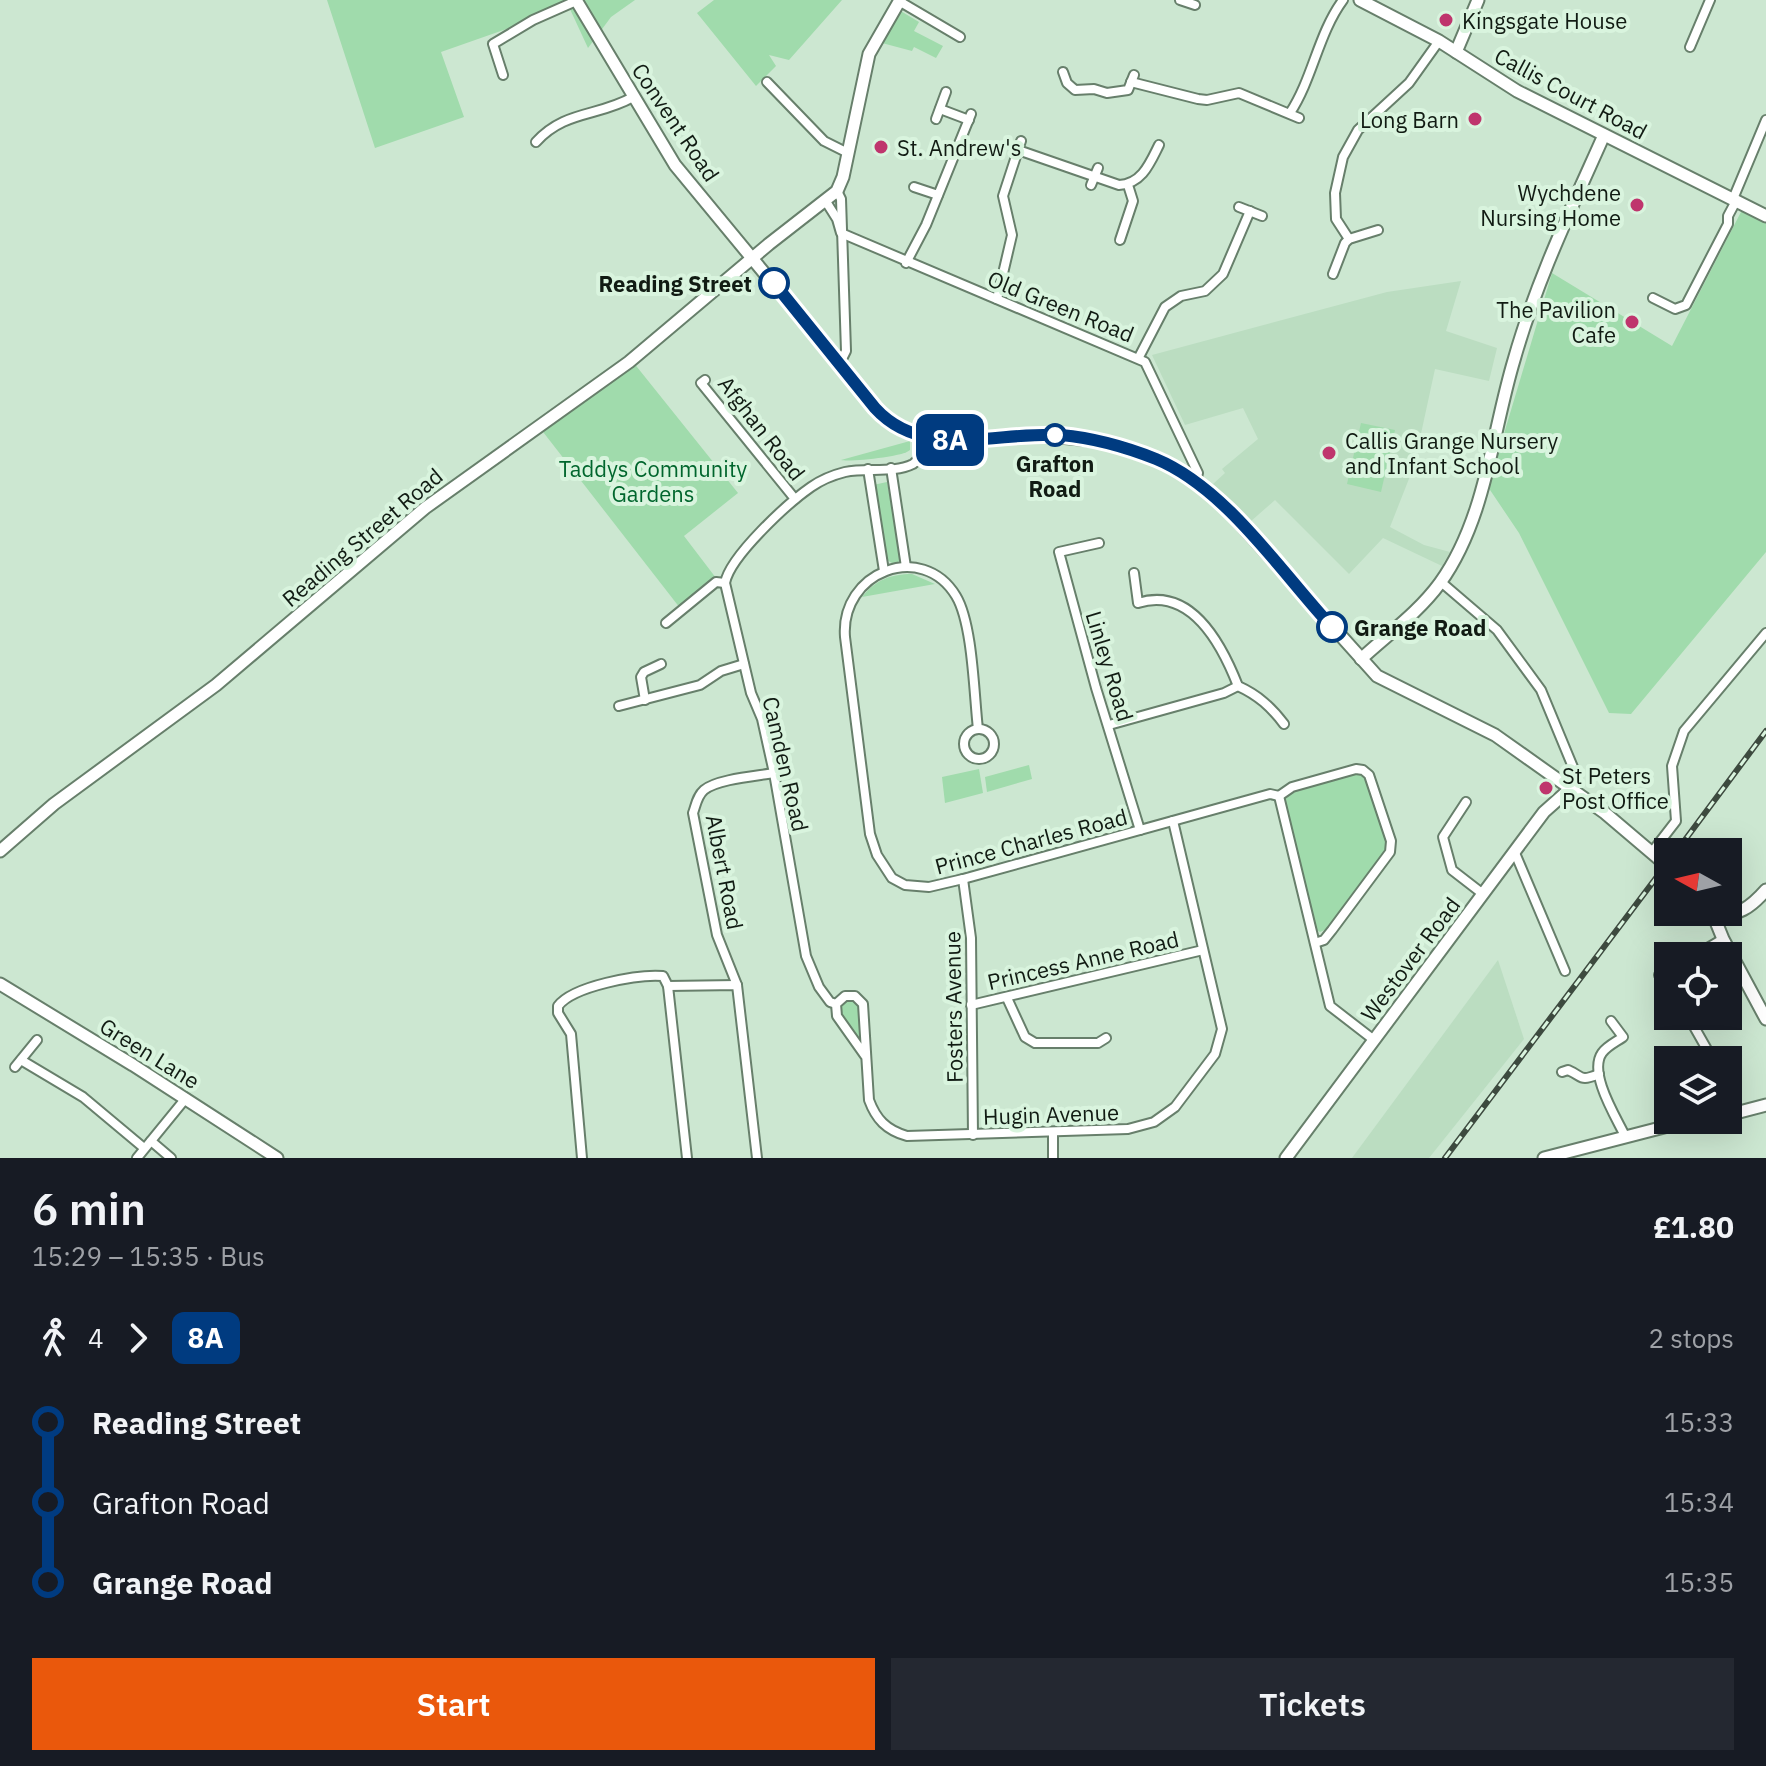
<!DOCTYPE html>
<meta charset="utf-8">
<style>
:root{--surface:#171b24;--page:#242831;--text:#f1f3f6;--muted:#9ea1a6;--accent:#ea580c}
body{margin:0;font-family:"IBM Plex Sans",sans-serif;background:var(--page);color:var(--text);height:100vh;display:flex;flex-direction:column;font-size:30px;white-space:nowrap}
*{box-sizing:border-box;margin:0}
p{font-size:26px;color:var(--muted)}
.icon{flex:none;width:44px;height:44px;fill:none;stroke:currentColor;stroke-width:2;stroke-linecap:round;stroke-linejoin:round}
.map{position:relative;height:1158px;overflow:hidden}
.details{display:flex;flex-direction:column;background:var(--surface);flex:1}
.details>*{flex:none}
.badge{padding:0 16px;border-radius:12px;font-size:28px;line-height:52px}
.needle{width:52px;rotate:278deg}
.controls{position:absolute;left:1654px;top:838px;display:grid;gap:16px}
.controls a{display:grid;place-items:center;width:88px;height:88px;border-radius:0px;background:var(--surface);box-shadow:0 8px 32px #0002;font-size:40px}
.map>.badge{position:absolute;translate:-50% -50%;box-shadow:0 0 0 4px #fff}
.legs{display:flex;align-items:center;gap:12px;height:88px;padding:0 32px;font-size:26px}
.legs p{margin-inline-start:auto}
.head{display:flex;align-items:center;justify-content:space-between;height:136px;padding:0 32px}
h1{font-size:44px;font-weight:600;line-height:60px}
.primary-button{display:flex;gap:16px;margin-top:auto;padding:16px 32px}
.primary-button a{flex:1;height:92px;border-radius:0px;background:var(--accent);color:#fff;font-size:32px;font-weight:600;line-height:92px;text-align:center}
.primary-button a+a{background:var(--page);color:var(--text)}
ul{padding:0 32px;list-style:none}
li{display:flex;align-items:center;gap:28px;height:80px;font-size:30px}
li i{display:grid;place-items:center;width:12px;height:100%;margin:0 10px;background:currentColor}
li i::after{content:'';width:20px;height:20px;margin:-10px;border:6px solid;border-radius:50%;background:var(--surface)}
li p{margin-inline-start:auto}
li:first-child i{background:linear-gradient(#0000 50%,currentColor 0)}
li:last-child i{background:linear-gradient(currentColor 50%,#0000 0)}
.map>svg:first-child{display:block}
.built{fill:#bbddc1}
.green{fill:#a0dbac}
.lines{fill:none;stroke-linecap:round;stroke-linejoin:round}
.street-casing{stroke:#677f6b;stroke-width:12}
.secondary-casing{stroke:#677f6b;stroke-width:15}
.street{stroke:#fff;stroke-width:8}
.secondary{stroke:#fff;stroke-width:11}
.rail-casing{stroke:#3d4a3f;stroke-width:6}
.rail{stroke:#d9f4de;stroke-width:3;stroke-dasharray:9;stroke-linecap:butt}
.secondary-bridge-casing{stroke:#677f6b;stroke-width:15;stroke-linecap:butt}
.secondary-bridge{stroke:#fff;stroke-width:11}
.line-1-casing{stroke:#fff;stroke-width:18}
.line-1{stroke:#003b80;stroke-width:12}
.poi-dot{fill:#bf356d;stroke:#d9f4de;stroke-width:3}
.stop-1-dot{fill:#fff;stroke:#003b80;stroke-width:4}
.labels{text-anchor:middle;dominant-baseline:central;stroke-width:8;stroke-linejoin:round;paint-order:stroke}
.poi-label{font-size:22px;fill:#111b13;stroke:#d9f4de;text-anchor:start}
.street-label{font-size:22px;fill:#111b13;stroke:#d9f4de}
.stop-label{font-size:22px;font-weight:bold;fill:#111b13;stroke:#d9f4de;text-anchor:end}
.park-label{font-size:22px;fill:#00662d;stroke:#d9f4de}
</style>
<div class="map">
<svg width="1766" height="1158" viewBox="0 0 1766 1158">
<rect width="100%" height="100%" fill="#cce7d1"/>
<g class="built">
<path d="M1461,281L1446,331L1497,348L1489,381L1435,369L1414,466L1390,527L1424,545L1450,552L1442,566L1383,538L1349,574L1275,500L1250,522L1213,484L1225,473L1222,469L1258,439L1243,408L1185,425L1152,355L1387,292Z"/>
<path d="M1498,960L1524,1039L1429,1158H1352Z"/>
</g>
<g class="green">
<path d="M327,0H635L611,17L588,48L569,7L441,52L464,117L375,148Z"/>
<path d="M714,0H842L789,60L769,55L776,66L756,86L697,13Z"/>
<path d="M899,10L919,22L914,31L943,46L936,58L914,47L912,51L882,43Z"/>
<path d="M1742,210L1766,222V552L1631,714L1609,713L1519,533L1488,487L1552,273L1672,346Z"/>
<path d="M633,362L738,493L684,536L716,578L680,608L540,428Z"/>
<path d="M1361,423L1395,430L1381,492L1347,484Z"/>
<path d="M910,441V450C903,457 850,462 841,460Z"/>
<path d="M887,482L901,559L895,565L887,560L873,485Z"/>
<path d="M912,574L935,584L862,597C875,580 891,574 912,574Z"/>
<path d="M1029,765L1032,779L987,792L985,777Z"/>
<path d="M979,769L983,793L945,803L942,777Z"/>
<path d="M1354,773L1361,774L1367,781L1388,842L1387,849L1327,929L1320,932L1315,929L1313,923L1284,797L1288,791Z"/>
<path d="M847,999L859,1002L861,1041L839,1013L841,1003Z"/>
</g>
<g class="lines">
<g class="street-casing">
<g id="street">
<path d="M1180,0L1195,5"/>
<path d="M899,1L960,37"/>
<path d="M1690,47L1710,0"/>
<path d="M1063,72L1067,83L1075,90L1094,89L1107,93L1128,90L1134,75"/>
<path d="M503,75L493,44L533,20L576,1"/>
<path d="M767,82L824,141L848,153"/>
<path d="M1131,82L1198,99L1207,100L1239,93L1299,118"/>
<path d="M940,109L969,120"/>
<path d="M1290,113C1313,78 1318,34 1343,0"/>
<path d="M936,119L946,92"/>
<path d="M536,142C565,110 598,117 633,97"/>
<path d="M1018,150L1119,185C1142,184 1150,163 1159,145"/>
<path d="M1091,185L1098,168"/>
<path d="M914,187L938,195"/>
<path d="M837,191L841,199L846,351L839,365"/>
<path d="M1733,199L1766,120"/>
<path d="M825,200L837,219L841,233L1145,362L1198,473L1196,482"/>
<path d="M1239,207L1262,216"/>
<path d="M1349,239L1336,219L1335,193L1343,157L1358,130L1409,83L1439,41"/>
<path d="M1120,240L1133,201L1128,185"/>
<path d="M906,263L926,225L971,114"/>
<path d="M1333,274L1345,243L1349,239L1378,230"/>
<path d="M1653,298L1675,309L1686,305L1728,224V216L1736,201"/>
<path d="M997,299L1012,235L1003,196L1021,141"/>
<path d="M1139,357L1165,307L1181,296L1205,291L1223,274L1250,211"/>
<path d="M705,380L701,383L795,499"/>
<path d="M891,468L906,567"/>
<path d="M868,469L884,571"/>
<path d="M1099,543L1059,552L1096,688L1140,830"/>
<path d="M1134,573L1138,603C1191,586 1222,645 1238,686C1258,695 1271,707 1284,724"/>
<path d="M1441,582L1497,630L1541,690L1575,772L1571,788"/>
<path d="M666,623L716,582L725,583"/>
<path d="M645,700L641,677L644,672L661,664"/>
<path d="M619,706L700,685L721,671L744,664"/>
<path d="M1109,725L1224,693L1238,686"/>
<path d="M978,729C974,696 973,624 956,596C922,540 840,572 845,637L870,834L877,855L892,878L905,885L929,887L963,879L1270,794L1279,796"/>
<circle cx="979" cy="744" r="15"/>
<path d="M1279,796L1292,787L1356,769L1363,770L1369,775L1391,841L1390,852L1332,930L1324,940L1315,943"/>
<path d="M1279,796L1330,1006L1374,1040"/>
<path d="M1466,802L1443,837L1452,870L1483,894"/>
<path d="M1652,852L1676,821L1672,766L1684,731L1766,633"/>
<path d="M1515,853L1565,971"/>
<path d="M963,879L971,938L973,1135"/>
<path d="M1694,956L1723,939"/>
<path d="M1659,975L1668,971"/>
<path d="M737,985L717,935L693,813C696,805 697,796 704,790C717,779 757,776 774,773"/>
<path d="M668,986L737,985L757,1158"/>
<path d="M1007,998L1025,1037L1035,1043H1098L1106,1038"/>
<path d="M836,1004L830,1002L819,987L806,956L774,773L762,719L751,693L725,583C730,556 788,503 811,487C821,480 833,475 845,472C866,467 893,474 913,464C922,458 926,449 929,439"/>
<path d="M971,1005L1203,950"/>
<path d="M1688,1016L1713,1060"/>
<path d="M1611,1021L1623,1037C1616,1042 1607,1046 1602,1053C1588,1073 1616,1117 1625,1136"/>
<path d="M866,1057L837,1016L836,1004L845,996H855L863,1004L869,1100C876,1119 886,1130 907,1136L1128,1129L1154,1122L1175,1107L1215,1054L1222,1029L1173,821"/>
<path d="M21,1060L83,1097L144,1148"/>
<path d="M15,1067L37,1040"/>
<path d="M1562,1072L1568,1070C1584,1077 1579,1082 1599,1074"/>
<path d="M1728,1088L1739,1113"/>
<path d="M1053,1133V1158"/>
<path d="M151,1141L171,1158"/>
<path d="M137,1158L186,1098"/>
<path d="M582,1158L571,1034L558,1013V1006C573,986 638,974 663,976L668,986L687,1158"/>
</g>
</g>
<g class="secondary-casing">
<g id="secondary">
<path d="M576,0L675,165L884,418L905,431L929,439L961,440L1039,435L1101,441L1158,460L1182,472L1220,501L1377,676L1495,735L1605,813L1658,858"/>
<path d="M1360,0L1439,41L1517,91L1766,216"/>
<path d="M1456,52L1478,0"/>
<path d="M1361,659C1388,634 1418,613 1440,583C1486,519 1492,433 1514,360C1536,282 1571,209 1604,135"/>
<path d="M0,851L54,804L216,685L425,508L629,362L769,244L837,191L843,177L869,54L900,0"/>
<path d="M1712,912L1723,939L1766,1019"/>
<path d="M1714,914C1738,917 1751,907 1766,890"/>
<path d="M0,984L133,1065L277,1158"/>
<path d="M1728,1115L1766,1105"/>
<path d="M1286,1158L1544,812L1571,788"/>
<path d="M1544,1158L1668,1126L1701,1120"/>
</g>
</g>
<use href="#street" class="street"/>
<use href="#secondary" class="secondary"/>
<g class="rail-casing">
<g id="rail">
<path d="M1676,852L1766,731"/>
<path d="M1445,1158L1668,862"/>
</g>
</g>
<use href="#rail" class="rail"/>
<g class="secondary-bridge-casing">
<path id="secondary-bridge" d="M1658,858L1668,867"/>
</g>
<use href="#secondary-bridge" class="secondary-bridge"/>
</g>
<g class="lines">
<g class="line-1-casing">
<path id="line-1" d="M774,283L875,408C923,461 998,431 1061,435C1094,438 1126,447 1156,459C1226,488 1281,572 1332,627"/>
</g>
<use href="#line-1" class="line-1"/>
</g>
<g class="poi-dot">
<circle cx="1446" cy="20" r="8"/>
<circle cx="1475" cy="119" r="8"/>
<circle cx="881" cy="147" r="8"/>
<circle cx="1637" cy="205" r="8"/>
<circle cx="1632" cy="322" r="8"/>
<circle cx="1329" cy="453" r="8"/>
<circle cx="1546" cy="788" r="8"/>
</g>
<g class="stop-1-dot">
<circle cx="774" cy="283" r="14"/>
<circle cx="1055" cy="435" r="10"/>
<circle cx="1332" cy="627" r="14"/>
</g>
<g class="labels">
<g class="poi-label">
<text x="1462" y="20">Kingsgate House</text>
<text x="1459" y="119" text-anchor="end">Long Barn</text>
<text x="897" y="147">St. Andrew's</text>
<text x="1621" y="192" text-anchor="end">Wychdene<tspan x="1621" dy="25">Nursing Home</tspan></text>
<text x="1616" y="309" text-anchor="end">The Pavilion<tspan x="1616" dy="25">Cafe</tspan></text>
<text x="1345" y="440">Callis Grange Nursery<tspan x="1345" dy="25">and Infant School</tspan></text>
<text x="1562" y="775">St Peters<tspan x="1562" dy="25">Post Office</tspan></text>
</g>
<g class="street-label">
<text transform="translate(1571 93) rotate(28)">Callis Court Road</text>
<text transform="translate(676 122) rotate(56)">Convent Road</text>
<text transform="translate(1061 306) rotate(22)">Old Green Road</text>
<text transform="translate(762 428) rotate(52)">Afghan Road</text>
<text transform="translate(362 537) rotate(-40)">Reading Street Road</text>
<text transform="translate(1110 666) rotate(73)">Linley Road</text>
<text transform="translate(786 764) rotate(77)">Camden Road</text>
<text transform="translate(1031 841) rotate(-15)">Prince Charles Road</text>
<text transform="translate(725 872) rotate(79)">Albert Road</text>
<text transform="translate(1410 959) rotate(-53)">Westover Road</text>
<text transform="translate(1083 960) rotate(-13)">Princess Anne Road</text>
<text transform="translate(953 1007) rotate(-91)">Fosters Avenue</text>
<text transform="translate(150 1053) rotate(32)">Green Lane</text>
<text transform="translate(1051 1114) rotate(-2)">Hugin Avenue</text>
</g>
<g class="stop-label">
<text x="752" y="283">Reading Street</text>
<text x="1055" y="463" text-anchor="middle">Grafton<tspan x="1055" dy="25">Road</tspan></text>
<text x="1354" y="627" text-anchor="start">Grange Road</text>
</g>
<g class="park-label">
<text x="653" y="468">Taddys Community<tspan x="653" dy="25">Gardens</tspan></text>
</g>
</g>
</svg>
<div class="controls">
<a><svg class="needle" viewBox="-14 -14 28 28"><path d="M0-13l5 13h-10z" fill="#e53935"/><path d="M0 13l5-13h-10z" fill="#9ea1a6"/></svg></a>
<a><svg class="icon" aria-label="locate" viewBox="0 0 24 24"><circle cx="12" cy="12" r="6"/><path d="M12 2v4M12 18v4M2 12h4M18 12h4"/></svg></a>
<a><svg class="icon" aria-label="layers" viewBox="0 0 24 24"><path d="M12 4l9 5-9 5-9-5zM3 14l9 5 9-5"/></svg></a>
</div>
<b class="badge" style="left:950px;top:440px;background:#003b80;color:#fff">8A</b>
</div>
<section class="details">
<div class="head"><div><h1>6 min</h1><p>15:29 – 15:35 · Bus</p></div><b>£1.80</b></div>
<div class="legs"><svg class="icon" aria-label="walk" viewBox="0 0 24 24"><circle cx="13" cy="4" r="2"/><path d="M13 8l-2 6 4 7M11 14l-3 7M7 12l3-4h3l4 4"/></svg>4<svg class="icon" aria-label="forward" viewBox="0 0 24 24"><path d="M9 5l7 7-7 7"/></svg><b class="badge" style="background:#003b80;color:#fff">8A</b><p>2 stops</p></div>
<ul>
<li><i style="color:#003b80"></i><b>Reading Street</b><p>15:33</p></li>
<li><i style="color:#003b80"></i><span>Grafton Road</span><p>15:34</p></li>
<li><i style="color:#003b80"></i><b>Grange Road</b><p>15:35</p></li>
</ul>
<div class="primary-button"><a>Start</a><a>Tickets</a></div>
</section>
